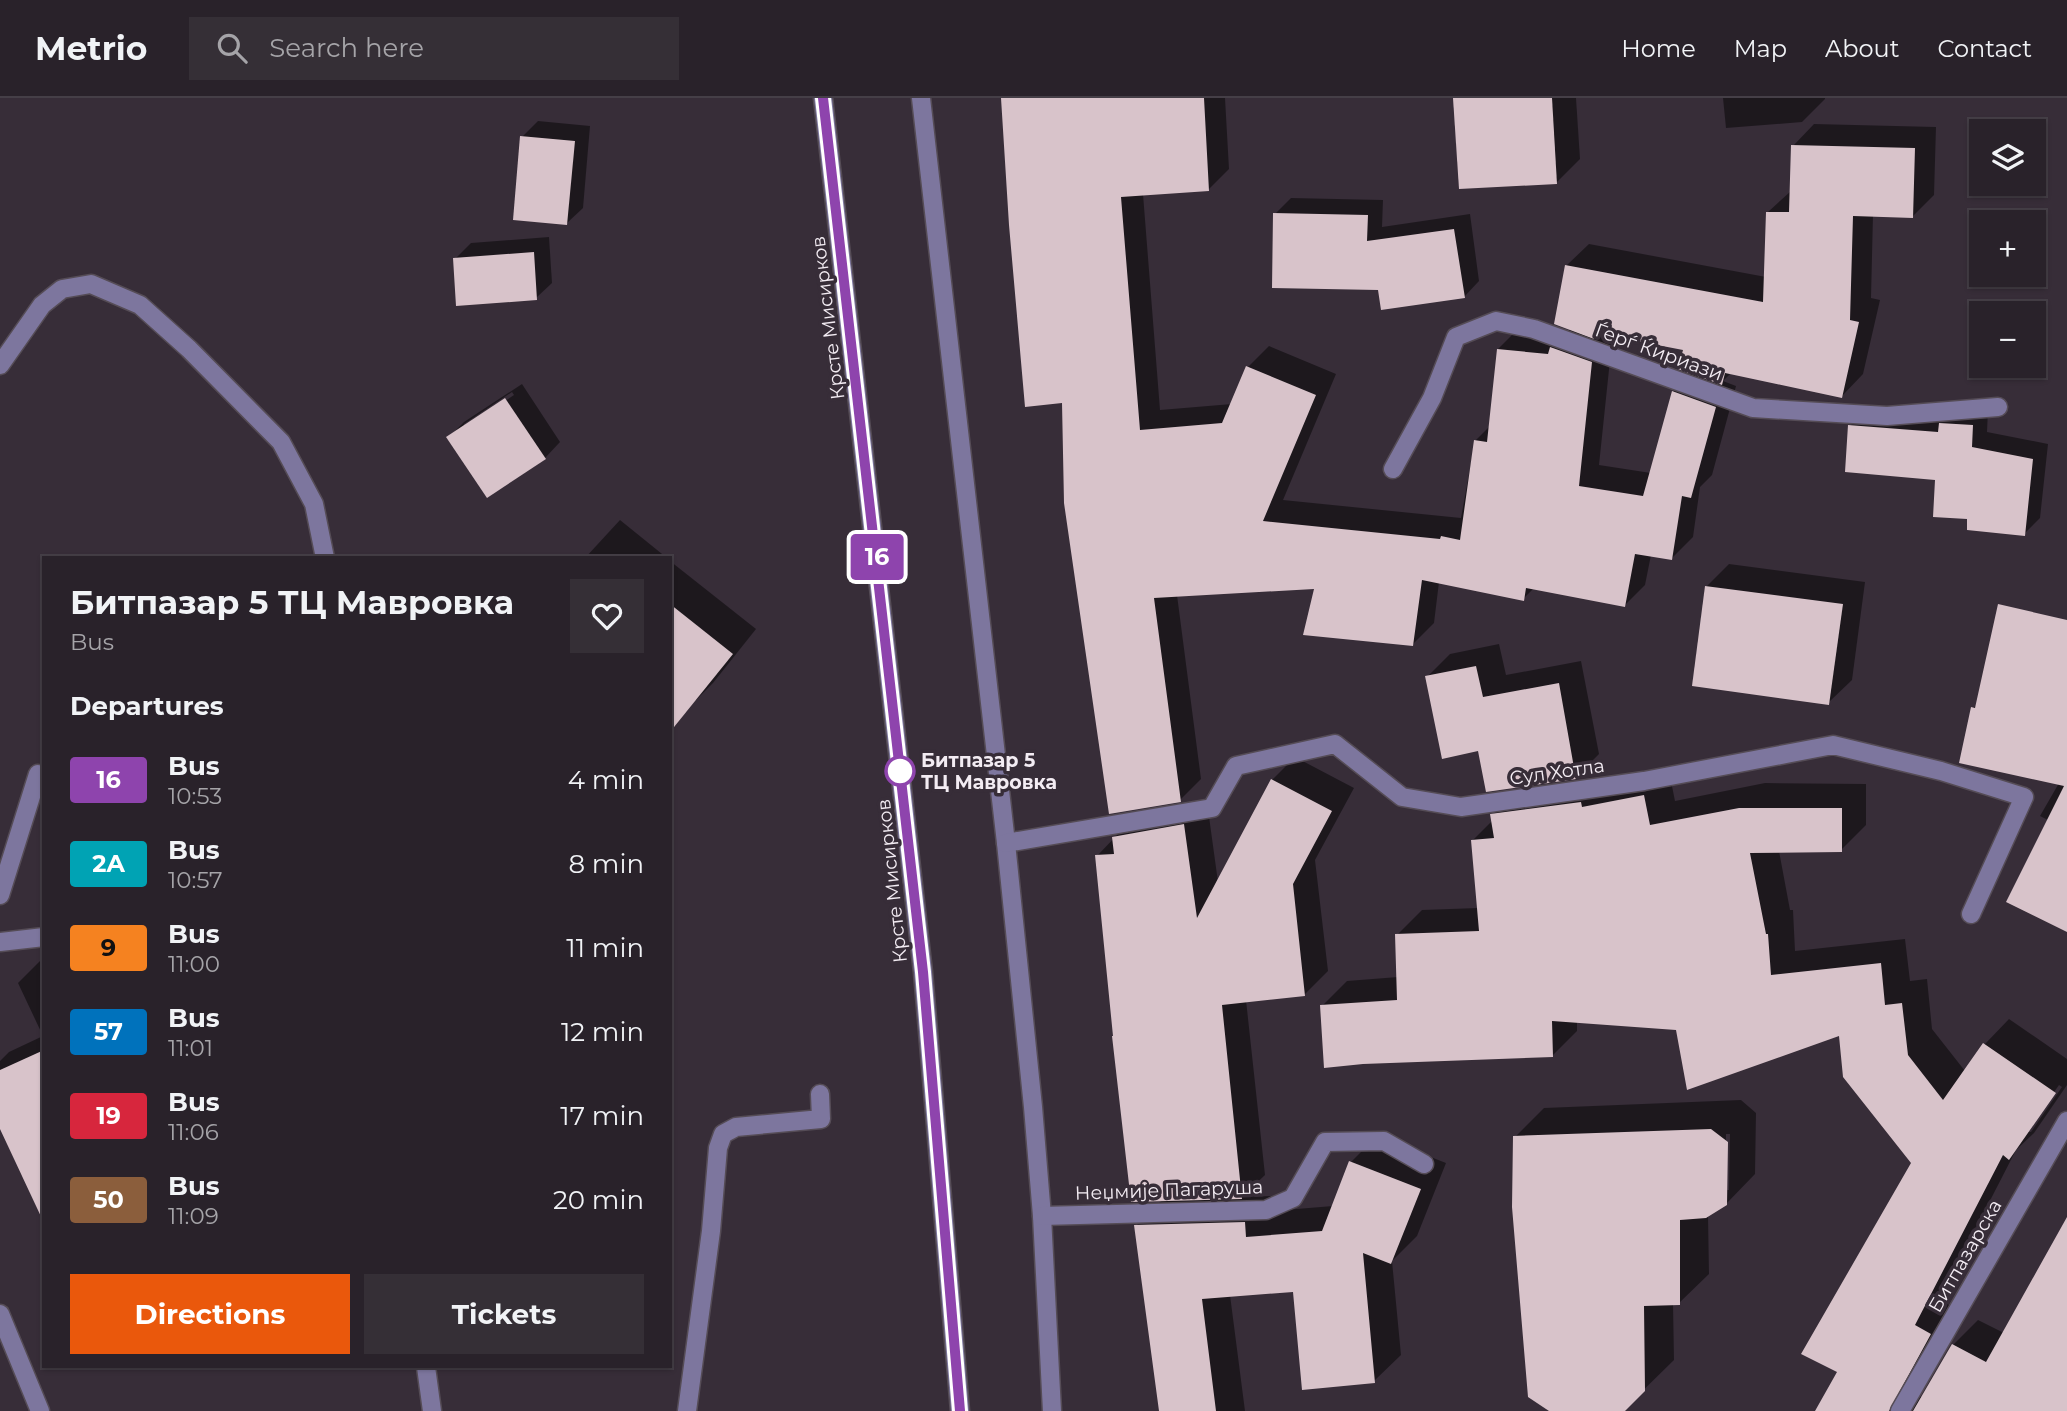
<!DOCTYPE html>
<meta charset="utf-8">
<style>
:root{--surface:#29222a;--page:#352f36;--text:#f1f3f6;--muted:#a5a4a8;--line:#453f47;--accent:#ea580c}
body{margin:0;font-family:Montserrat,sans-serif;background:var(--page);color:var(--text);height:100vh;display:flex;flex-direction:column;font-size:26px;white-space:nowrap}
*{box-sizing:border-box;margin:0}
p{font-size:23px;color:var(--muted)}
.icon{flex:none;width:38px;height:38px;fill:none;stroke:currentColor;stroke-width:2;stroke-linecap:round;stroke-linejoin:round}
.map{position:relative;flex:1;overflow:hidden}
.sheet{position:absolute;left:42px;top:458px;width:630px;height:812px;display:flex;flex-direction:column;background:var(--surface);border-radius:0px;box-shadow:0 2px 5px #0004,0 0 0 2px var(--line)}
.sheet>*{flex:none}
.badge{padding:0 14px;border-radius:5px;font-size:24px;line-height:46px}
.controls{position:absolute;left:1969px;top:21px;display:grid;gap:14px}
.controls a{display:grid;place-items:center;width:77px;height:77px;border-radius:0px;background:var(--surface);box-shadow:0 2px 5px #0004,0 0 0 2px var(--line);font-size:35px}
.map>.badge{position:absolute;translate:-50% -50%;box-shadow:0 0 0 4px #fff}
h2{padding:0 28px;font-size:26px;line-height:63px}
.round{display:grid;place-items:center;flex:none;width:74px;height:74px;border-radius:0px;background:var(--page)}
.head{display:flex;align-items:center;justify-content:space-between;height:119px;padding:0 28px}
h1{font-size:33px;font-weight:700;line-height:52px}
.button{display:flex;gap:14px;margin-top:auto;padding:14px 28px}
.button a{flex:1;height:80px;border-radius:0px;background:var(--accent);color:#fff;font-size:28px;font-weight:700;line-height:80px;text-align:center}
.button a+a{background:var(--page);color:var(--text)}
ul{padding:0;list-style:none}
li{display:flex;align-items:center;gap:21px;height:84px;padding:0 28px}
li div{flex:1}
li b{display:block;font-size:26px}
li em{font-style:normal}
li .badge{min-width:77px;font-weight:700;text-align:center}
header{display:flex;align-items:center;gap:42px;box-sizing:border-box;height:98px;padding:0 35px;background:var(--surface);border-bottom:2px solid var(--line)}
header strong{font-size:33px}
nav{display:flex;gap:38px;margin-inline-start:auto;font-size:24px}
.search{width:490px;height:63px;background:var(--page);display:flex;align-items:center;gap:18px;box-sizing:border-box;padding:0 24px;border-radius:0px;color:var(--muted);font-size:26px}
.map>svg:first-child{display:block}
.shadow{fill:#0007;fill-rule:evenodd}
.building{fill:#d8c3ca}
.lines{fill:none;stroke-linecap:round;stroke-linejoin:round}
.minor-casing{stroke:#554c56;stroke-width:21}
.minor{stroke:#7d769e;stroke-width:18}
.line-casing{stroke:#fff;stroke-width:16}
.line{stroke:#8e44ad;stroke-width:10}
.stop-dot{fill:#fff;stroke:#8e44ad;stroke-width:3.5}
.labels{text-anchor:middle;dominant-baseline:central;stroke-width:7;stroke-linejoin:round;paint-order:stroke}
.street-label{font-size:19px;fill:#f3ecf3;stroke:#372d38}
.stop-label{font-size:19px;font-weight:bold;fill:#f3ecf3;stroke:#372d38;text-anchor:start}
</style>
<header>
<strong>Metrio</strong>
<div class="search"><svg class="icon" aria-label="search" viewBox="0 0 24 24"><circle cx="10" cy="10" r="6"/><path d="M15 15l6 6"/></svg>Search here</div>
<nav><a>Home</a><a>Map</a><a>About</a><a>Contact</a></nav>
</header>
<div class="map">
<svg width="2067" height="1313" viewBox="0 0 2067 1313">
<rect width="100%" height="100%" fill="#372d38"/>
<g class="shadow">
<path d="M1003,0H1225L1229,71L1208,92L1143,96L1160,312L1232,306L1248,269L1269,248L1336,276L1283,402L1461,420L1475,343L1491,327L1498,251L1519,230L1566,235L1571,230L1567,167L1589,146L1766,179L1768,114L1791,93L1793,48L1814,26L1936,29L1934,97L1913,118L1873,117L1871,200L1880,202L1863,276L1842,298L1732,274L1723,283L1736,288L1712,377L1700,389L1693,439L1672,460L1651,457L1645,487L1624,508L1534,490L1523,501L1439,484L1434,525L1413,546L1316,489L1177,497L1201,681L1180,702L1064,303ZM1598,234L1685,250L1693,274L1673,294L1651,375L1599,367L1612,243L1595,237Z"/>
<path d="M1455,0H1576L1580,61L1557,84Z"/>
<path d="M1723,0H1825V1L1802,24L1726,30Z"/>
<path d="M538,23L590,28L583,110L567,125L522,39Z"/>
<path d="M1291,100L1383,102L1382,129L1470,116L1479,183L1464,199L1379,190L1275,116Z"/>
<path d="M549,139L552,185L536,200L455,161L471,145Z"/>
<path d="M522,286L560,344L545,360L449,339L464,324ZM512,294L514,297L464,330V326Z"/>
<path d="M1866,312H1988L1987,334L2048,346L2040,420L2024,436L1969,420L1937,380L1850,328Z"/>
<path d="M620,422L667,460H585Z"/>
<path d="M670,463L756,531L713,585L689,609L670,594Z"/>
<path d="M1729,466L1865,484L1852,582L1828,605L1706,489Z"/>
<path d="M1499,546L1506,577L1581,563L1599,656L1576,679L1480,651L1427,579L1450,556Z"/>
<path d="M2067,555V832L2048,722L2040,718L2059,685L1973,610Z"/>
<path d="M1295,659L1354,690L1315,762L1328,873L1305,896L1246,902L1265,1077L1242,1099L1271,1098L1272,1113L1333,1108L1351,1064L1377,1038L1446,1065L1417,1138L1392,1163L1401,1257L1374,1283L1294,1192L1230,1197L1245,1313H1161L1136,1128L1162,1102L1097,758L1137,716L1207,704L1218,784L1272,682Z"/>
<path d="M1669,673L1675,703L1765,685L1866,686V727L1841,752L1779,753L1790,812H1793L1795,853L1905,841L1910,883L1927,881L1932,931L1965,973L1985,946L2009,921L2067,961V987L2034,1035L2016,1052L1939,1202L1955,1210L1919,1298L1923,1299L1953,1247L1978,1222L2004,1235L2067,1122V1303L2033,1313H1817L1839,1274L1913,1065L1840,936L1678,931L1577,923V933L1552,958L1322,908L1347,883L1398,879L1397,837L1422,812L1478,810L1473,742L1493,722L1492,717L1517,692L1605,679L1606,685ZM2059,987L2062,989L2031,1034H2026Z"/>
<path d="M44,859V1121L0,1026V963L9,954L43,938L18,885Z"/>
<path d="M1741,1002L1756,1015L1755,1076L1726,1106L1708,1117L1709,1176L1679,1205H1673L1674,1262L1622,1313H1552L1515,1039L1544,1010ZM1726,1036H1730L1729,1092H1725Z"/>
</g>
<g class="building">
<path d="M1001,0H1204L1209,93L1121,99L1140,332L1222,325L1246,268L1316,297L1263,423L1440,441L1441,438L1460,442L1474,342L1487,344L1497,251L1548,256L1550,249L1592,264L1579,388L1643,398L1672,293L1716,309L1691,400L1682,398L1672,462L1635,456L1625,509L1526,490L1524,503L1422,482L1413,548L1303,537L1314,491L1154,500L1181,704L1109,716L1064,405L1062,305L1025,309L1009,127Z"/>
<path d="M1453,0H1552L1557,86L1459,91Z"/>
<path d="M520,38L575,43L567,127L513,122Z"/>
<path d="M1791,47L1915,50L1913,120L1853,118L1850,222L1859,224L1842,300L1725,275L1722,287L1678,271L1683,252L1595,235L1594,241L1554,226L1565,167L1763,204L1766,114H1789Z"/>
<path d="M1273,115L1368,117L1367,143L1454,131L1465,200L1381,212L1378,192L1272,190Z"/>
<path d="M534,154L537,202L456,208L453,160Z"/>
<path d="M505,300L546,361L487,400L446,339Z"/>
<path d="M1939,325L1973,327L1972,349L2033,361L2025,438L1967,432V421L1933,419L1935,382L1845,374L1848,327L1938,334Z"/>
<path d="M1705,488L1843,506L1829,607L1692,588Z"/>
<path d="M670,506L733,556L670,634Z"/>
<path d="M1998,506L2067,522V834L2006,804L2064,688L1959,665L1971,609L1975,610Z"/>
<path d="M1476,568L1483,599L1559,585L1576,681L1486,694L1478,653L1442,661L1425,578Z"/>
<path d="M1271,681L1332,713L1293,786L1305,898L1222,907L1242,1101L1131,1104L1112,938H1113L1095,757L1114,756L1112,739L1184,726L1197,820Z"/>
<path d="M1644,697L1650,727L1739,710H1842V754L1750,755L1766,836H1768L1771,877L1881,865L1885,907L1902,905L1908,957L1943,1002L1983,945L2056,995L2009,1062L2003,1057L1915,1227L1931,1236L1889,1313H1815L1837,1274L1801,1256L1911,1065L1843,979L1839,938L1687,992L1676,932L1552,923L1553,959L1363,966L1324,970L1320,907L1397,902L1395,836L1479,833L1471,742L1494,740L1490,716L1581,704L1582,709Z"/>
<path d="M44,952V1125L0,1031V972Z"/>
<path d="M1711,1031L1728,1044L1727,1107L1706,1120L1680,1122V1207L1644,1208L1645,1293L1625,1313H1549L1528,1299L1512,1109L1513,1038Z"/>
<path d="M1349,1063L1421,1091L1391,1166L1363,1155L1375,1285L1302,1292L1293,1194L1202,1201L1216,1313H1159L1134,1127L1245,1124L1246,1139L1322,1133Z"/>
<path d="M2067,1119V1313H1913L1952,1246L1986,1264Z"/>
</g>
<g class="lines">
<g class="minor-casing">
<g id="minor">
<path d="M823,0L923,874L960,1313"/>
<path d="M921,0L1006,745L1033,1009L1042,1118L1052,1313"/>
<path d="M0,267L42,207L62,191L91,186L140,207L189,251L281,344L314,406L325,460"/>
<path d="M1393,371L1432,300L1456,239L1496,223L1534,231L1753,310L1887,318L1998,309"/>
<path d="M1006,745L1212,710L1236,668L1335,646L1402,699L1461,709L1644,683L1833,647L1941,673L2024,699L1971,816"/>
<path d="M0,797L38,676"/>
<path d="M0,844L44,839"/>
<path d="M1042,1118L1266,1112L1293,1100L1325,1044L1384,1043L1424,1066"/>
<path d="M0,1216L40,1313"/>
<path d="M426,1269L432,1313"/>
<path d="M687,1313L711,1133L718,1050L723,1036L736,1029L821,1021L820,996"/>
<path d="M1900,1313L2067,1023"/>
</g>
</g>
<use href="#minor" class="minor"/>
</g>
<g class="lines">
<g class="line-casing">
<path id="line" d="M823,0L923,874L960,1313"/>
</g>
<use href="#line" class="line"/>
</g>
<circle class="stop-dot" cx="900" cy="673" r="14"/>
<g class="labels">
<g class="street-label">
<text transform="translate(828 220) rotate(-97)">Крсте Мисирков</text>
<text transform="translate(1659 254) rotate(20)">Ѓерѓ Ќириази</text>
<text transform="translate(1557 674) rotate(-8)">Сул Хотла</text>
<text transform="translate(892 783) rotate(-96)">Крсте Мисирков</text>
<text transform="translate(1169 1092) rotate(-2)">Неџмије Пагаруша</text>
<text transform="translate(1965 1158) rotate(-60)">Битпазарска</text>
</g>
<g class="stop-label">
<text x="921" y="662">Битпазар 5<tspan x="921" dy="22">ТЦ Мавровка</tspan></text>
</g>
</g>
</svg>
<div class="controls">
<a><svg class="icon" aria-label="layers" viewBox="0 0 24 24"><path d="M12 4l9 5-9 5-9-5zM3 14l9 5 9-5"/></svg></a>
<a>+</a>
<a>−</a>
</div>
<b class="badge" style="left:877px;top:459px;background:#8e44ad;color:#fff">16</b>
<section class="sheet">
<div class="head"><div><h1>Битпазар 5 ТЦ Мавровка</h1><p>Bus</p></div><a class="round"><svg class="icon" aria-label="heart" viewBox="0 0 24 24"><path d="M12 20l-8-8c-3-5 5-10 8-4 3-6 11-1 8 4z"/></svg></a></div>
<h2>Departures</h2>
<ul>
<li><span class="badge" style="background:#8e44ad;color:#fff">16</span><div><b>Bus</b><p>10:53</p></div><em>4 min</em></li>
<li><span class="badge" style="background:#00a3b4;color:#fff">2A</span><div><b>Bus</b><p>10:57</p></div><em>8 min</em></li>
<li><span class="badge" style="background:#f58220;color:#111">9</span><div><b>Bus</b><p>11:00</p></div><em>11 min</em></li>
<li><span class="badge" style="background:#0072bc;color:#fff">57</span><div><b>Bus</b><p>11:01</p></div><em>12 min</em></li>
<li><span class="badge" style="background:#d7263d;color:#fff">19</span><div><b>Bus</b><p>11:06</p></div><em>17 min</em></li>
<li><span class="badge" style="background:#8b5e3c;color:#fff">50</span><div><b>Bus</b><p>11:09</p></div><em>20 min</em></li>
</ul>
<div class="button"><a>Directions</a><a>Tickets</a></div>
</section>
</div>
